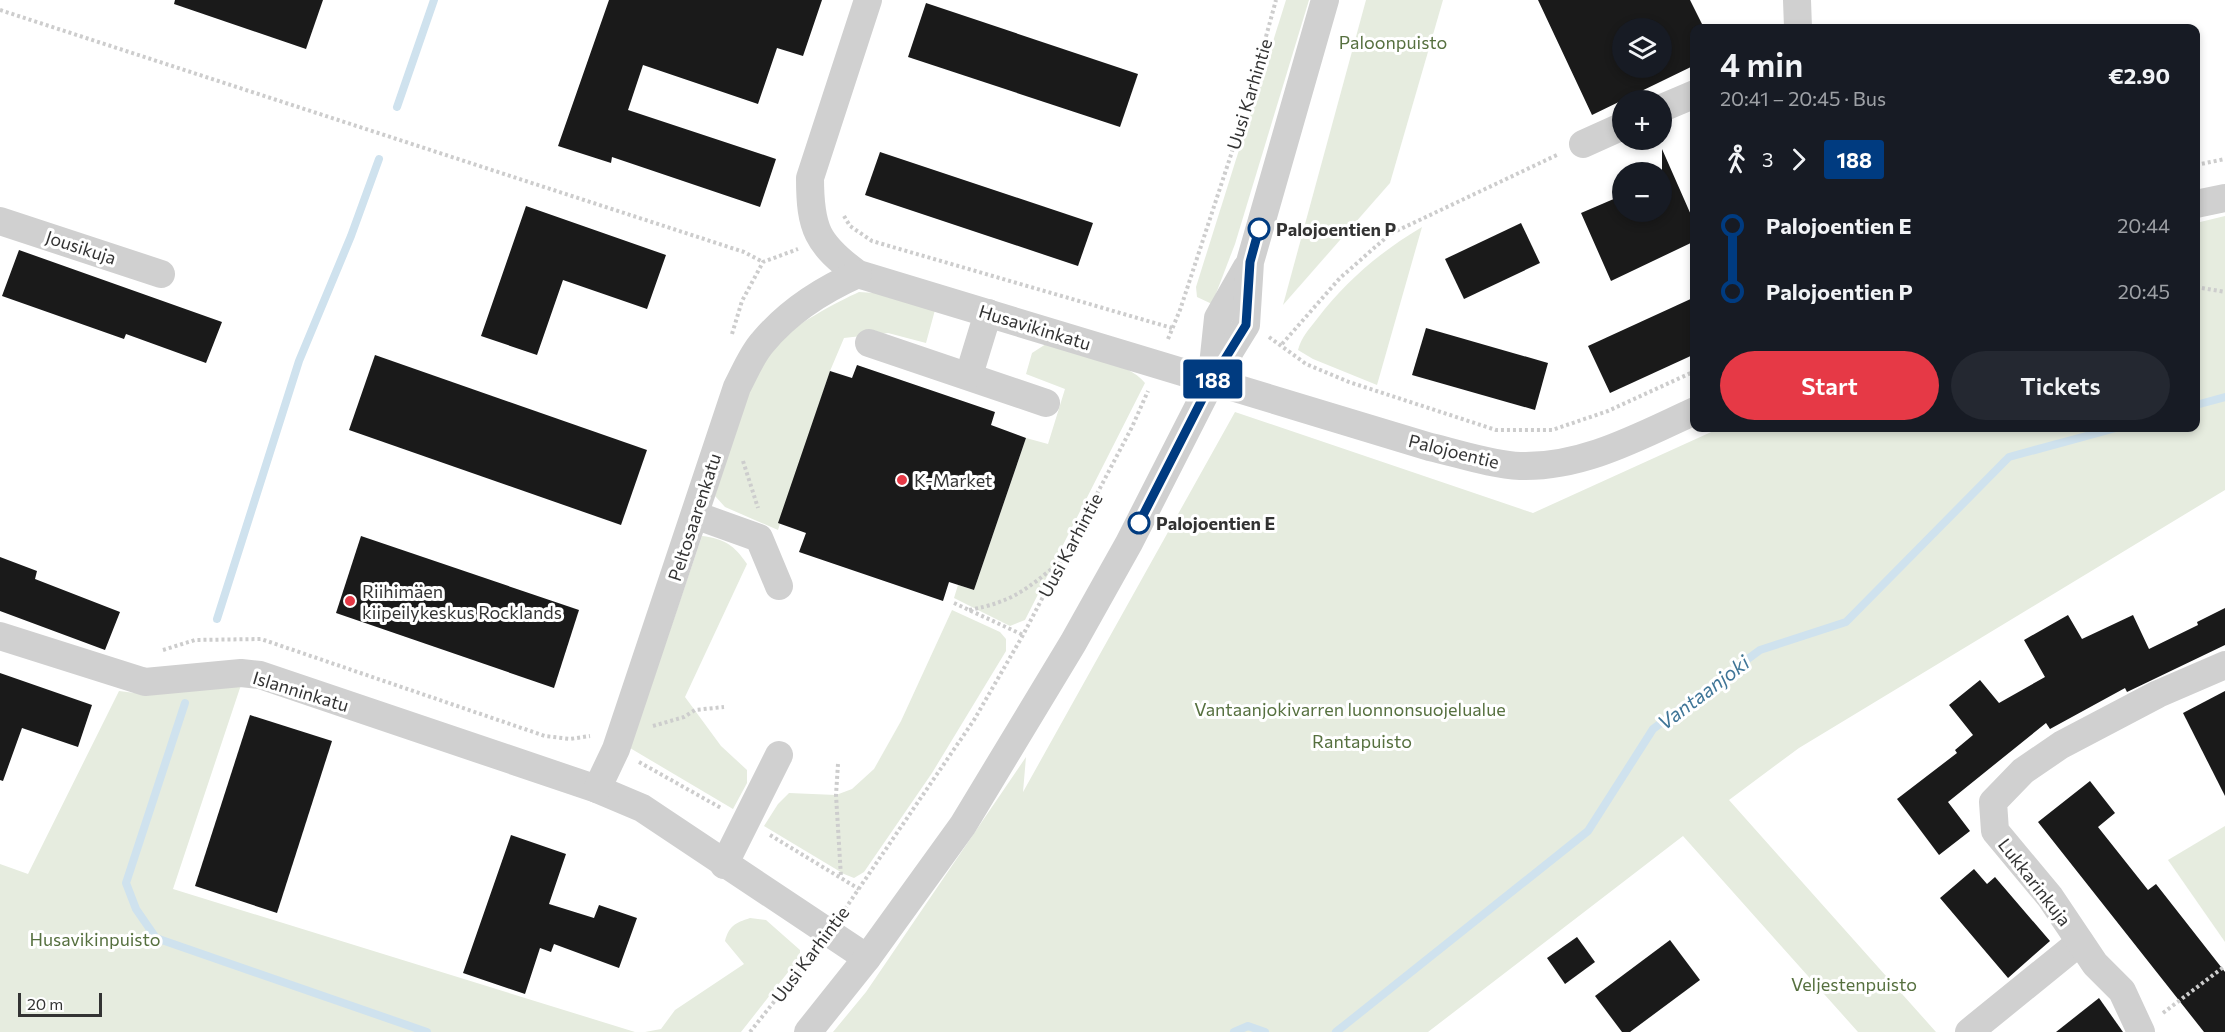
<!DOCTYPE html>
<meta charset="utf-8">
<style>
:root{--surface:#171b24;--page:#242831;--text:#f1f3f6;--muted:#9ea1a6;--accent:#e63946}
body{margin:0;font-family:Commissioner,sans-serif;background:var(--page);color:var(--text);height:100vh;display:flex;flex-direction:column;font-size:22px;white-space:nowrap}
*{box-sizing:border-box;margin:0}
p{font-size:20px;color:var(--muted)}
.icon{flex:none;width:33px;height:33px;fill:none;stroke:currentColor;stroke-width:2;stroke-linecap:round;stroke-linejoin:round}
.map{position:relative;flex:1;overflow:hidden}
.panel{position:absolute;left:1690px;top:24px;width:510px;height:408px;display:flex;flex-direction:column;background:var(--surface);border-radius:12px;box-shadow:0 3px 9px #0003}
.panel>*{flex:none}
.badge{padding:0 12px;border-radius:4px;font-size:21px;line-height:39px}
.fabs{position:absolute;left:1612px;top:18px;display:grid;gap:12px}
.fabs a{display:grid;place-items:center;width:60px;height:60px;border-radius:50%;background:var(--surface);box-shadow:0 3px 9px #0003;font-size:30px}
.scale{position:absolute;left:18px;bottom:15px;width:84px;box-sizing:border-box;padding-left:6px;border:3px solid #333;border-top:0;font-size:16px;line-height:21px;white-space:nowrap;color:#333;-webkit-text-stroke:4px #fff;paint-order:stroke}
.map>.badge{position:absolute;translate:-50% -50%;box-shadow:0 0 0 3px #fff}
.legs{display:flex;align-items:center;gap:9px;height:66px;padding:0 30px;font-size:20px}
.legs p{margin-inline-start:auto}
.overview{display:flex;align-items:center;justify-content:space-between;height:102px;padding:0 30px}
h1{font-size:33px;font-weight:600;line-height:45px}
.button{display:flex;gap:12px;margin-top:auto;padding:12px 30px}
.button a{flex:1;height:69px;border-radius:36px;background:var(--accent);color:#fff;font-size:24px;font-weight:600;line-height:69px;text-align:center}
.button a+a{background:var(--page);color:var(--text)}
ul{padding:0 30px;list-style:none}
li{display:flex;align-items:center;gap:21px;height:66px;font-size:22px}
li i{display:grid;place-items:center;width:9px;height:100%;margin:0 8px;background:currentColor}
li i::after{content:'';width:15px;height:15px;margin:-8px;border:4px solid;border-radius:50%;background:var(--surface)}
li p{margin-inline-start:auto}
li:first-child i{background:linear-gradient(#0000 50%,currentColor 0)}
li:last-child i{background:linear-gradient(currentColor 50%,#0000 0)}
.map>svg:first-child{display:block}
.green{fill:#e6ecdf}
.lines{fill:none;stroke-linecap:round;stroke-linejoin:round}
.stream{stroke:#cfe2ee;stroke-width:8}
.building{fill:#1a1a1a;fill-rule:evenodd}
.path{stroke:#cdcdcd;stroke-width:4;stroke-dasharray:3 3;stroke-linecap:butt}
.minor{stroke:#d0d0d0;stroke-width:28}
.line-1-casing{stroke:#fff;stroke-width:14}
.line-1{stroke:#003b80;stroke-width:9}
.stop-1-dot{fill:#fff;stroke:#003b80;stroke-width:3}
.poi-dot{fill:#e63946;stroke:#fff;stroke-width:2}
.labels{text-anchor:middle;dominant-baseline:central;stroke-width:6;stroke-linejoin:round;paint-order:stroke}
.park-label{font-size:18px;fill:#56703f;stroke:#fff}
.street-label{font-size:18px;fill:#333;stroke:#fff}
.stop-label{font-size:18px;font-weight:bold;fill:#333;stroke:#fff;text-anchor:start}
.poi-label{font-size:18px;fill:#333;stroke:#fff;text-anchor:start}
.water-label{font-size:20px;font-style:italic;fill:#3f7597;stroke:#fff}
</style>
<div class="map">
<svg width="2225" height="1032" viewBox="0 0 2225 1032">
<rect width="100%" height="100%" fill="#fff"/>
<g class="green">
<path d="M1286,0H1309L1235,244L1212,304L1197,297L1196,287Z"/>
<path d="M1366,0H1443L1390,183L1283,305Z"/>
<path d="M2225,216V490L1799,748L1729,800L1936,1032H1858L1683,836L1428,1032H833L866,992L1026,757L1023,792L1235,412L1533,513L1720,428H2196V223Z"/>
<path d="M1422,227L1377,385L1313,359L1298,350C1301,338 1309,329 1317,319C1347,280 1380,252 1422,227Z"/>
<path d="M859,292L875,293L935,310L926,343L888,333L844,338L830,371L778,530L725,507L715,496C732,445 742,385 777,343C790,327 839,301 859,292Z"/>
<path d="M1046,344C1073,352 1128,361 1145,383L1025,620L1010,626L954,598L958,585L974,590L1026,438L1048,444L1065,389L1026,374L1032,353Z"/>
<path d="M702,536C725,539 734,545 747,564L685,697L721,746L747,770V783L733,809L630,748Z"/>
<path d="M952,610L1000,632L1006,639V651L932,773L864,872L854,878L844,874L764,826L778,804L789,793L836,795L852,789L874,769L901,721Z"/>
<path d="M241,685L173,889L635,1032H0V864L28,874L119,691L151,695Z"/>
<path d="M2225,826V942L2168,860Z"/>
<path d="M750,918L766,920L800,950V957L741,1032H645L661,1029L675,1010L744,964L725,941C729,926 735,923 750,918Z"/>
</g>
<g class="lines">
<g class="stream">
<path d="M397,107L434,0"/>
<path d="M2196,405L2225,397"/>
<path d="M217,619L299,361L351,236L379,159"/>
<path d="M185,703L126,883L136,909L156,938L427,1032"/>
<path d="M1234,1032L1248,1026L1265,1032"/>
<path d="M1336,1032L1588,831L1653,729L1760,650L1846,622L2009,457L2116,428"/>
</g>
</g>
<g class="building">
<path d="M175,0H323L306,49L174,4Z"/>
<path d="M609,0H822L803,56L777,48L758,104L643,65L628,110L776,159L760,207L612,157L611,163L558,146Z"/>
<path d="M1538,0H1690L1704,28H1695V65L1592,115ZM1623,28H1662V68H1623Z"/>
<path d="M926,3L1138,74L1120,127L908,57Z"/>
<path d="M1662,149L1695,224V241L1611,281L1581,213L1616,198L1622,212H1662Z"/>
<path d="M880,152L1093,223L1078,266L865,195Z"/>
<path d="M526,206L666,255L647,309L563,280L537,355L481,336Z"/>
<path d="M1521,223L1540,263L1464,299L1445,259Z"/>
<path d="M19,250L222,322L206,363L126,334L124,339L2,296Z"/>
<path d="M1695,297V354L1610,393L1588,346Z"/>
<path d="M1426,328L1548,363L1535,410L1412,375Z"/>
<path d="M375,355L647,450L621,525L349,430Z"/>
<path d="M857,365L995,412L991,425L1026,438L974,590L949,582L943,601L799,552L806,533L778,523L830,371L852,378Z"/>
<path d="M361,536L579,610L554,688L336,613Z"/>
<path d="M0,557L37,571L35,579L120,612L105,650L0,611Z"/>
<path d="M2225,608V645L2127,692L2125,688L2050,729L2046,723L1948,802L1970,831L1939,855L1897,799L1957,753L1955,750L1973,735L1949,705L1980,680L1999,703L2045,677L2024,640L2068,615L2082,639L2133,615L2149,649L2198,625L2197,622Z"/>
<path d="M0,673L92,705L78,747L22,728L3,781L0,780Z"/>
<path d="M2225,691V796L2183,713Z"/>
<path d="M250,715L332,741L277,913L195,886Z"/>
<path d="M2090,781L2115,813L2098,827L2148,890L2156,884L2225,972V1032H2204L2038,822Z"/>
<path d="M511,835L566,854L549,904L594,918L599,905L637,918L619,968L554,944L551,952L540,948L525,994L463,973Z"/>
<path d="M1974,869L1987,884L1995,877L2050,941L2008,978L1940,898Z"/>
<path d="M1577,937L1595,962L1565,984L1547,958Z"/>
<path d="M1670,940L1700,980L1630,1032H1622L1595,996Z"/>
<path d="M2099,998L2123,1032H2056Z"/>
</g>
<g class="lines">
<g class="path">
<path d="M0,10L744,252L763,262"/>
<path d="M2196,165L2225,159"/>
<path d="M844,216L850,226L872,241L1172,328"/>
<path d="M2196,287L2225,292"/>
<path d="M732,334L742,301L763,262L798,249"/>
<path d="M1269,337L1306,364L1349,382L1496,430H1552L1608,411L1695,371"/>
<path d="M1168,339L1180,310L1247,106L1276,0"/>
<path d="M1282,344L1340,278L1390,234L1559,154"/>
<path d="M743,461L758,508"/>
<path d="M954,603L1023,635"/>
<path d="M969,610C1012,602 1026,590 1060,562"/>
<path d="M163,650L195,640L261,639L545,736L570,739L590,736"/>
<path d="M653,726L684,717L695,710L724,707"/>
<path d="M639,762L721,808"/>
<path d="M838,764L836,795L841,877"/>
<path d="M770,835L859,889"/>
<path d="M845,909L974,720L1023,635L1132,427L1148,391"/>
<path d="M2163,1013L2225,966"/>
<path d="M750,1032L812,954"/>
</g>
<g class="minor">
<path d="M868,0L810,178C810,229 817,244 858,274L1430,447C1457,453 1492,465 1520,466C1583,468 1640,436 1695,411"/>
<path d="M1797,0L1798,28"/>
<path d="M1662,108L1695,94"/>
<path d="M1583,144L1623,126"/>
<path d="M2196,204L2225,198"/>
<path d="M0,221L161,274"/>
<path d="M869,343L1046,403"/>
<path d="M969,375L988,313"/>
<path d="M1212,375L1218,318L1247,267"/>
<path d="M695,515L759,538L779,586"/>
<path d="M0,636L145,682L241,673L260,675L597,789L642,808L867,958"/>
<path d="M597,789L616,749L737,387C745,372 752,354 763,342C788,312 822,290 858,274"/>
<path d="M724,865L779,755"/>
<path d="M808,1032L867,958L963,825L1073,643L1129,543L1212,380L1246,325L1250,262L1325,0"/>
<path d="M1969,1032L2080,942"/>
<path d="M2141,1032L2122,991L2095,964L2050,897L1995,831L1993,802L2023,771L2061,745L2158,694L2225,665"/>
</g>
</g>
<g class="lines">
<g class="line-1-casing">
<path id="line-1" d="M1139,523L1212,380L1246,325L1250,262L1259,229"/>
</g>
<use href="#line-1" class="line-1"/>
</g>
<g class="stop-1-dot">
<circle cx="1259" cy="229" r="10"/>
<circle cx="1139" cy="523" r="10"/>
</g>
<g class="poi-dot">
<circle cx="902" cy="480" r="6"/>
<circle cx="350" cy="601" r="6"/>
</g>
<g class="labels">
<g class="park-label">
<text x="1393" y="42">Paloonpuisto</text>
<text x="1350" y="709">Vantaanjokivarren luonnonsuojelualue</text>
<text x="1362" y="741">Rantapuisto</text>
<text x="95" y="939">Husavikinpuisto</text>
<text x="1854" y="984">Veljestenpuisto</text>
</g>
<g class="street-label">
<text transform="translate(1249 94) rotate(-73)">Uusi Karhintie</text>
<text transform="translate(81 247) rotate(18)">Jousikuja</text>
<text transform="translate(1035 327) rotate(17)">Husavikinkatu</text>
<text transform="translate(1454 451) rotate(14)">Palojoentie</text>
<text transform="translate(694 517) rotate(-72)">Peltosaarenkatu</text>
<text transform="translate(1070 545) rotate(-62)">Uusi Karhintie</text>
<text transform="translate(301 691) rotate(17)">Islanninkatu</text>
<text transform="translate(2035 882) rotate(52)">Lukkarinkuja</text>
<text transform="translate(810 954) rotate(-53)">Uusi Karhintie</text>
</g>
<g class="stop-label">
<text x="1276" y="229">Palojoentien P</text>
<text x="1156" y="523">Palojoentien E</text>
</g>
<g class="poi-label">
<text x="914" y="480">K-Market</text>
<text x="362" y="591">Riihimäen<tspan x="362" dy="21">kiipeilykeskus Rocklands</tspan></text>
</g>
<g class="water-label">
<text transform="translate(1703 692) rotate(-37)">Vantaanjoki</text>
</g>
</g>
</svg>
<div class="fabs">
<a><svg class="icon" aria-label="layers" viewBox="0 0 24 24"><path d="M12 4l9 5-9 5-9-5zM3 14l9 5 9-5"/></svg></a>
<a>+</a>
<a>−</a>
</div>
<div class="scale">20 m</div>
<b class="badge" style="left:1213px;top:379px;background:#003b80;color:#fff">188</b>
<section class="panel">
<div class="overview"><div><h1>4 min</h1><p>20:41 – 20:45 · Bus</p></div><b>€2.90</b></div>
<div class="legs"><svg class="icon" aria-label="walk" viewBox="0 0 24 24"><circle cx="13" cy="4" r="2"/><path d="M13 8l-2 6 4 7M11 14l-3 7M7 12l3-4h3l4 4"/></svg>3<svg class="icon" aria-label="forward" viewBox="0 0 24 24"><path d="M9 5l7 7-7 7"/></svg><b class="badge" style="background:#003b80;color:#fff">188</b></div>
<ul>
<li><i style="color:#003b80"></i><b>Palojoentien E</b><p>20:44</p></li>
<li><i style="color:#003b80"></i><b>Palojoentien P</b><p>20:45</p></li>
</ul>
<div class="button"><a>Start</a><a>Tickets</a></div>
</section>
</div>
